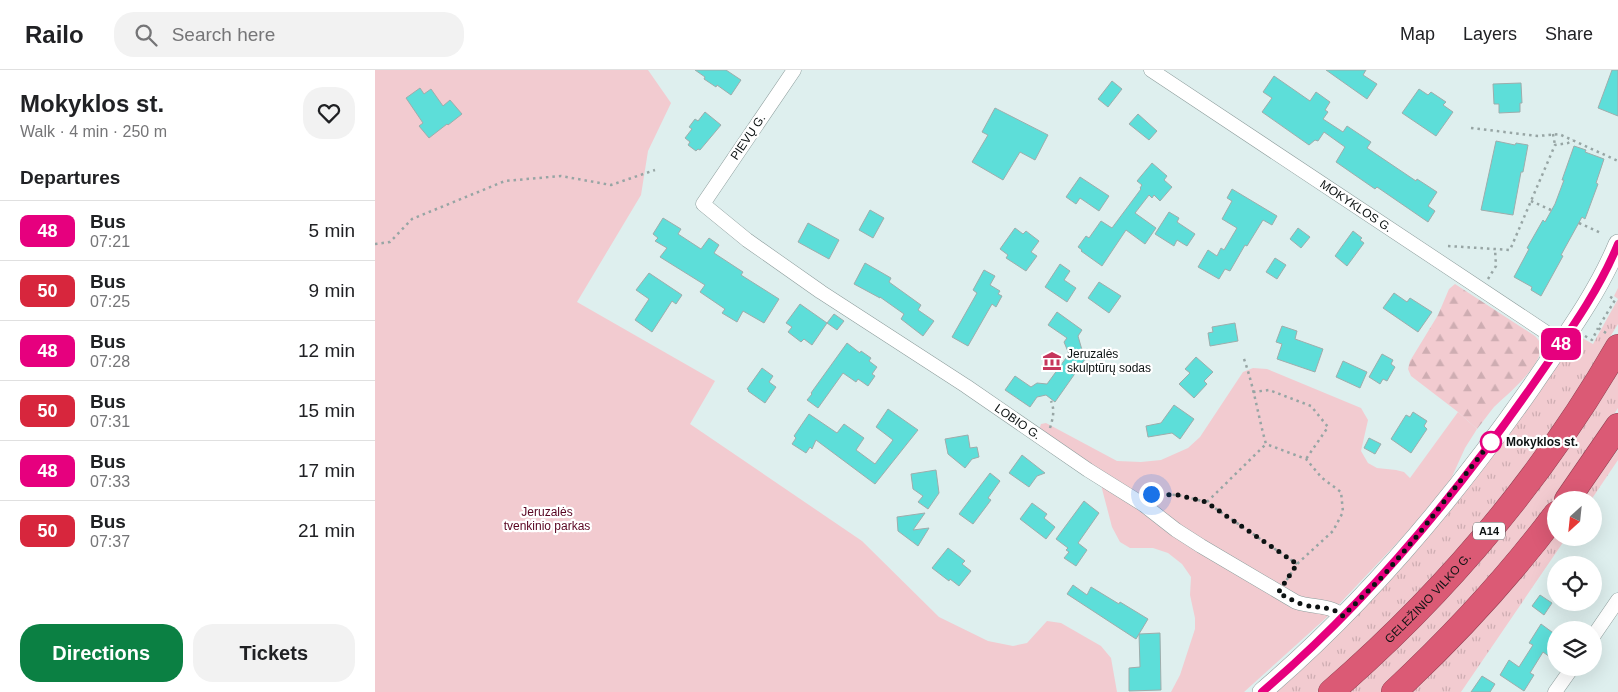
<!DOCTYPE html>
<meta charset="utf-8">
<style>
:root{--surface:#fff;--page:#f2f2f2;--text:#202124;--muted:#757577;--line:#e0e0e0;--accent:#0b8043}
body{margin:0;font-family:Helvetica,sans-serif;background:var(--page);color:var(--text);height:100vh;display:flex;flex-direction:column;font-size:19px;white-space:nowrap}
*{box-sizing:border-box;margin:0}
p{font-size:16px;color:var(--muted)}
.icon{flex:none;width:28px;height:28px;fill:none;stroke:currentColor;stroke-width:2;stroke-linecap:round;stroke-linejoin:round}
.map{position:relative;flex:1;overflow:hidden}
.drawer{display:flex;flex-direction:column;background:var(--surface);width:375px}
.drawer>*{flex:none}
.badge{padding:0 10px;border-radius:8px;font-size:18px;line-height:32px}
.needle{width:32px;rotate:207deg}
.buttons{position:absolute;left:1172px;top:421px;display:grid;gap:10px}
.buttons a{display:grid;place-items:center;width:55px;height:55px;border-radius:50%;background:var(--surface);box-shadow:0 5px 20px #0002;font-size:25px}
.you{position:absolute;width:25px;height:25px;margin:-12px;border:4px solid #fff;border-radius:50%;background:#1a73e8;box-shadow:0 0 0 8px #1a73e833}
.map>.badge{position:absolute;translate:-50% -50%;box-shadow:0 0 0 2px #fff}
h2{padding:0 20px;font-size:19px;line-height:45px}
.round{display:grid;place-items:center;flex:none;width:52px;height:52px;border-radius:20px;background:var(--page)}
.head{display:flex;align-items:center;justify-content:space-between;height:85px;padding:0 20px}
h1{font-size:24px;font-weight:800;line-height:38px}
.button{display:flex;gap:10px;margin-top:auto;padding:10px 20px}
.button a{flex:1;height:58px;border-radius:20px;background:var(--accent);color:#fff;font-size:20px;font-weight:800;line-height:58px;text-align:center}
.button a+a{background:var(--page);color:var(--text)}
ul{padding:0;list-style:none}
li{display:flex;align-items:center;gap:15px;height:60px;padding:0 20px;border-top:1px solid var(--line)}
li div{flex:1}
li b{display:block;font-size:19px}
li em{font-style:normal}
li .badge{min-width:55px;font-weight:700;text-align:center}
header{display:flex;align-items:center;gap:30px;box-sizing:border-box;height:70px;padding:0 25px;background:var(--surface);border-bottom:1px solid var(--line)}
header strong{font-size:24px}
nav{display:flex;gap:28px;margin-inline-start:auto;font-size:18px}
.search{width:350px;height:45px;background:var(--page);display:flex;align-items:center;gap:12px;box-sizing:border-box;padding:0 18px;border-radius:20px;color:var(--muted);font-size:19px}
main{display:flex;flex:1;min-height:0}
.map>svg:first-child{display:block}
.grass{fill:url(#grass-tufts)}
.forest{fill:url(#forest-firs)}
.green{fill:#f2cbd0}
.building{fill:#5dded9;stroke:#9eadac}
.lines{fill:none;stroke-linecap:round;stroke-linejoin:round}
.street-casing{stroke:#8d9d9c;stroke-width:15}
.secondary-casing{stroke:#8d9d9c;stroke-width:20}
.highway-casing{stroke:#934153;stroke-width:26}
.path{stroke:#97a5a4;stroke-width:2.5;stroke-dasharray:2.5 4;stroke-linecap:butt}
.street{stroke:#fff;stroke-width:14}
.secondary{stroke:#fff;stroke-width:19}
.highway{stroke:#db5a75;stroke-width:25}
.line-casing{stroke:#fff;stroke-width:11}
.line{stroke:#e6007e;stroke-width:8}
.walk{stroke:#0d1313;stroke-width:5;stroke-dasharray:0 9}
.stop-dot{fill:#fff;stroke:#e6007e;stroke-width:2.5}
.labels{text-anchor:middle;dominant-baseline:central;stroke-width:4.5;stroke-linejoin:round;paint-order:stroke}
.shield{fill:#fff;stroke:#565a5a;stroke-width:1}
.shield-label{font-size:11px;font-weight:bold;fill:#0d1313}
.street-label{font-size:12px;fill:#0d1313;stroke:#fff}
.poi-label{font-size:12px;fill:#0d1313;stroke:#fff;text-anchor:start}
.stop-label{font-size:12px;font-weight:bold;fill:#0d1313;stroke:#fff;text-anchor:start}
.park-label{font-size:12px;fill:#590521;stroke:#fff}
</style>
<header>
<strong>Railo</strong>
<div class="search"><svg class="icon" aria-label="search" viewBox="0 0 24 24"><circle cx="10" cy="10" r="6"/><path d="M15 15l6 6"/></svg>Search here</div>
<nav><a>Map</a><a>Layers</a><a>Share</a></nav>
</header>
<main>
<section class="drawer">
<div class="head"><div><h1>Mokyklos st.</h1><p>Walk · 4 min · 250 m</p></div><a class="round"><svg class="icon" aria-label="heart" viewBox="0 0 24 24"><path d="M12 20l-8-8c-3-5 5-10 8-4 3-6 11-1 8 4z"/></svg></a></div>
<h2>Departures</h2>
<ul>
<li><span class="badge" style="background:#e6007e;color:#fff">48</span><div><b>Bus</b><p>07:21</p></div><em>5 min</em></li>
<li><span class="badge" style="background:#d7263d;color:#fff">50</span><div><b>Bus</b><p>07:25</p></div><em>9 min</em></li>
<li><span class="badge" style="background:#e6007e;color:#fff">48</span><div><b>Bus</b><p>07:28</p></div><em>12 min</em></li>
<li><span class="badge" style="background:#d7263d;color:#fff">50</span><div><b>Bus</b><p>07:31</p></div><em>15 min</em></li>
<li><span class="badge" style="background:#e6007e;color:#fff">48</span><div><b>Bus</b><p>07:33</p></div><em>17 min</em></li>
<li><span class="badge" style="background:#d7263d;color:#fff">50</span><div><b>Bus</b><p>07:37</p></div><em>21 min</em></li>
</ul>
<div class="button"><a>Directions</a><a>Tickets</a></div>
</section>
<div class="map">
<svg width="1243" height="622" viewBox="0 0 1243 622">
<defs>
<pattern id="grass-tufts" width="24" height="20" patternUnits="userSpaceOnUse" patternTransform="scale(1.25)"><rect width="24" height="20" fill="#f2cbd0"/><path d="M3 7l-1-3M5 7V3M7 7l1-3M15 17l-1-3M17 17v-4M19 17l1-3" fill="none" stroke="#ceadb2"/></pattern>
<pattern id="forest-firs" width="22" height="20" patternUnits="userSpaceOnUse" patternTransform="scale(1.25)"><rect width="22" height="20" fill="#f2cbd0"/><path d="M5 1l3.5 6h-7zM16 11l3.5 6h-7z" fill="#ceadb2"/></pattern>
</defs>
<rect width="100%" height="100%" fill="#deefee"/>
<g class="grass">
<path d="M1243,218V254L1186,346L1134,418L1097,465L987,582L942,622H898L1200,264L1218,274L1243,229L1239,226Z"/>
<path d="M1243,293V338L1220,374L1170,443L1057,575L1007,622H970Z"/>
<path d="M1243,380V390L1216,430H1206Z"/>
<path d="M1181,461V468H1191L1086,622H1035Z"/>
</g>
<path class="forest" d="M1080,214L1160,266C1162,268 1164,270 1165,273C1172,293 1131,325 1119,337C1113,344 1108,352 1102,359L1083,342L1036,306L1033,299L1035,291L1063,245L1074,219Z"/>
<g class="green">
<path d="M0,0H273L296,33L273,81L266,125L202,232L340,311L315,354L487,471L564,547L613,571L638,576L652,573L672,551L686,553L726,576L736,588L742,622H0Z"/>
<path d="M878,298L892,299L986,338L993,350L986,381L993,393L1002,398L1021,400L1029,402L1035,408L1083,342L1102,359L1090,378L1076,409L1039,455L952,547L869,622H796L805,605L820,559V548L815,525L816,507L807,494L793,483L778,478H755L745,472L737,457L726,415L664,360L666,354L671,353L742,391L766,392L786,390L813,378L825,367L868,302Z"/>
</g>
<g class="building">
<path d="M320,0H351L366,10L356,25L342,15L341,17L329,9L330,7Z"/>
<path d="M951,0H991L988,5L1002,14L992,29Z"/>
<path d="M1237,0H1243V46L1223,38Z"/>
<path d="M899,6L935,31L941,22L955,32L950,40L953,42L948,49L968,62L972,56L996,72L992,78L1041,111L1042,109L1062,122L1053,136L1060,141L1053,152L1002,117L1000,119L961,92L970,77L949,62L943,71L940,70L934,75L887,42L897,28L888,22Z"/>
<path d="M737,11L747,19L733,37L723,29Z"/>
<path d="M1146,13L1147,33H1145V42L1124,43V34H1119L1118,14Z"/>
<path d="M45,18L49,24L56,19L68,36L75,30L87,44L73,55L72,54L54,68L44,56L48,53L31,28Z"/>
<path d="M1044,19L1053,25L1056,22L1071,32L1068,35L1078,42L1061,66L1027,43Z"/>
<path d="M620,38L673,65L660,90L645,82L628,110L597,92L613,65L607,62Z"/>
<path d="M330,42L346,55L325,80L323,79L321,81L313,75L315,72L310,68L317,59L314,57L320,49L323,51Z"/>
<path d="M763,44L782,61L774,70L754,54Z"/>
<path d="M1121,71L1140,75L1141,73L1153,75L1148,102H1146L1138,145L1106,140Z"/>
<path d="M1199,76L1211,80L1210,82L1229,89L1221,113L1223,114L1210,149L1207,147L1186,185L1188,186L1166,226L1156,220L1157,217L1139,207L1154,179L1152,178L1168,150L1170,152L1180,134L1189,110H1187Z"/>
<path d="M777,93L792,106L789,110L797,117L785,131L779,125L777,128L774,125L760,143L781,158L770,174L751,160L727,196L706,181L707,180L703,177L711,166L714,168L726,151L737,158L766,119L765,118L767,115L762,111Z"/>
<path d="M705,107L734,126L724,141L705,128L701,134L691,127Z"/>
<path d="M857,119L902,146L897,155L888,150L872,176L870,175L855,201L850,199L844,209L823,197L833,180L842,186L846,178L849,180L862,158L847,149L857,131L852,128Z"/>
<path d="M495,140L509,148L498,168L484,160Z"/>
<path d="M794,142L804,148L802,152L820,164L812,176L802,170L799,176L780,164Z"/>
<path d="M288,148L306,159L303,164L326,179L334,168L344,175L339,183L368,202L366,205L404,229L389,253L368,241L362,252L347,243L350,239L325,222L330,215L285,187L292,178L280,171L283,168L278,164Z"/>
<path d="M433,153L464,170L454,189L423,172Z"/>
<path d="M640,158L648,164L651,161L664,171L656,182L662,186L651,201L631,188L633,185L625,179Z"/>
<path d="M923,158L935,167L926,178L915,169Z"/>
<path d="M978,161L987,168L985,170L989,173L972,196L960,186Z"/>
<path d="M900,188L911,195L902,209L891,202Z"/>
<path d="M490,193L516,208L514,212L546,235L543,240L559,251L548,266L526,249L529,244L505,227V228L479,214Z"/>
<path d="M685,194L695,201L689,210L701,218L692,232L670,217Z"/>
<path d="M609,200L620,206L615,215L625,221L623,224L627,226L621,237L617,234L593,276L577,267L602,223L598,220Z"/>
<path d="M274,203L307,225L301,234L297,231L277,262L260,250L274,229L261,220Z"/>
<path d="M724,212L746,226L734,243L713,228Z"/>
<path d="M1019,223L1032,232L1035,228L1057,242L1043,262L1008,238Z"/>
<path d="M425,234L452,253L459,244L469,251L462,260L452,253L437,275L429,269L426,272L413,262L417,257L411,253Z"/>
<path d="M682,242L707,260L703,266L707,280L713,285L680,332L671,325L662,327L655,337L630,320L640,306L656,317L662,313L672,314L694,284L689,272L692,268L673,255Z"/>
<path d="M860,253L863,271L835,276L833,263L838,262L837,257Z"/>
<path d="M907,256L922,261L920,269L948,279L940,302L902,289L907,274L901,272Z"/>
<path d="M472,273L485,283L486,281L496,288L494,291L502,297L497,304L500,306L493,316L483,309L481,312L468,303L443,338L432,330L437,324L436,323Z"/>
<path d="M1007,284L1018,290L1016,294L1020,297L1012,311L1008,309L1005,314L994,307Z"/>
<path d="M821,287L838,302L829,311L832,314L819,328L804,314L815,303L810,299Z"/>
<path d="M968,291L992,302L985,318L961,307Z"/>
<path d="M387,298L398,306L394,312L401,317L390,333L373,321L374,320L372,319Z"/>
<path d="M799,335L819,349L805,369L797,363L773,367L771,356L786,353Z"/>
<path d="M513,339L543,360L500,414L441,370L437,379L435,377L431,383L417,374L421,368L419,366L434,344L462,363L469,354L489,368L481,380L500,394L518,370L501,357Z"/>
<path d="M1038,342L1052,351L1049,356L1052,359L1036,383L1016,369L1031,345L1035,347Z"/>
<path d="M593,365L595,378L602,377L604,387L597,389L590,398L573,384L570,369Z"/>
<path d="M994,368L1006,374L1000,384L989,378Z"/>
<path d="M647,385L670,403L662,406L654,417L634,403Z"/>
<path d="M561,400L564,423L553,439L543,432L548,426L538,419L536,404Z"/>
<path d="M615,403L625,411L613,428L616,430L598,454L584,444Z"/>
<path d="M709,431L724,443L703,473L712,480L701,496L689,488L694,482L691,480L693,478L681,469Z"/>
<path d="M657,433L672,444L669,448L680,457L671,469L645,449Z"/>
<path d="M550,443L538,460L554,458L543,476L523,461L522,447Z"/>
<path d="M573,478L590,491L587,494L596,501L584,516L575,509L574,511L557,498Z"/>
<path d="M698,515L712,525L716,517L744,534L745,532L773,549L761,569L692,524Z"/>
<path d="M1165,525L1177,533L1169,545L1157,536Z"/>
<path d="M1166,554L1181,565V578L1175,587L1168,582L1155,603L1159,605L1149,621L1125,605L1134,590L1144,597L1158,575L1154,573Z"/>
<path d="M785,563L786,620L754,621V598L765,597L764,564Z"/>
<path d="M1107,606L1120,614L1115,622H1096Z"/>
</g>
<g class="lines">
<g class="street-casing">
<g id="street">
<path id="s1" d="M419,0L328,134L372,170L446,222L591,316L713,400L769,435L801,460L826,476L921,532C938,538 954,534 968,546"/>
<path id="s2" d="M776,0L1187,273"/>
<path d="M1219,565L1243,530"/>
<path d="M1180,622L1197,598"/>
</g>
</g>
<g class="secondary-casing">
<path id="secondary" d="M887,622C991,533 1079,428 1157,316C1188,270 1222,225 1243,174"/>
</g>
<g class="highway-casing">
<g id="highway">
<path d="M1192,430L1243,356"/>
<path id="s3" d="M956,622C1069,524 1168,407 1243,277"/>
<path d="M1019,622C1078,567 1133,508 1181,444"/>
</g>
</g>
<g class="path">
<path d="M1096,58L1163,66L1184,64L1243,91"/>
<path d="M1178,64L1180,75"/>
<path d="M1156,131L1176,140"/>
<path d="M1204,153L1226,163"/>
<path d="M0,174L15,172L37,149L130,111L186,106L236,115L280,100"/>
<path d="M1073,176L1135,180L1180,75L1193,73L1198,70"/>
<path d="M1113,209L1121,196L1120,179"/>
<path d="M1231,263L1223,258L1240,230L1234,226"/>
<path d="M1210,266L1217,270L1223,258"/>
<path d="M869,289C879,317 883,346 891,374L931,389L947,408L966,422L968,442L958,461L922,494L911,511"/>
<path d="M878,322L894,320L936,336L953,357L931,389"/>
<path d="M675,358C678,348 680,340 676,331"/>
<path d="M778,424L803,425L831,432L922,494"/>
<path d="M832,432L891,374"/>
</g>
<use href="#street" class="street"/>
<use href="#secondary" class="secondary"/>
<use href="#highway" class="highway"/>
</g>
<g class="lines">
<g class="line-casing">
<path id="line" d="M887,622C993,532 1082,424 1161,310C1191,266 1223,223 1243,174"/>
</g>
<use href="#line" class="line"/>
<path class="walk" d="M776,424L803,425L831,432L922,494L903,523C912,527 920,532 929,535C945,539 955,535 968,546L1008,506L1042,466L1116,372"/>
</g>
<defs>
<g id="museum-bare" transform="scale(1.5)"><path d="M0-6L6-3V-2H-6V-3ZM-5-1h2V3h-2ZM-1-1h2V3h-2ZM3-1h2V3H3ZM-6 4H6V6H-6Z" fill="#c6365c" stroke="#fff" stroke-width="2.5" paint-order="stroke"/></g>
</defs>
<g fill-rule="evenodd">
<use href="#museum-bare" x="677" y="291"/>
</g>
<circle class="stop-dot" cx="1116" cy="372" r="10"/>
<g class="labels">
<rect class="shield" x="1098" y="452.5" width="32" height="17" rx="4"/>
<g class="shield-label">
<text x="1114" y="461">A14</text>
</g>
<g class="street-label">
<text transform="translate(373 67) rotate(-56)">PIEVŲ G.</text>
<text stroke="none"><textPath href="#s2" startOffset="246">MOKYKLOS G.</textPath></text>
<text stroke="none"><textPath href="#s1" startOffset="545">LOBIO G.</textPath></text>
<text stroke="none"><textPath href="#s3" startOffset="135">GELEŽINIO VILKO G.</textPath></text>
</g>
<g class="poi-label">
<text x="692" y="284">Jeruzalės<tspan x="692" dy="14">skulptūrų sodas</tspan></text>
</g>
<g class="stop-label">
<text x="1131" y="372">Mokyklos st.</text>
</g>
<g class="park-label">
<text x="172" y="442">Jeruzalės<tspan x="172" dy="14">tvenkinio parkas</tspan></text>
</g>
</g>
</svg>
<div class="buttons">
<a><svg class="needle" viewBox="-14 -14 28 28"><path d="M0-13l5 13h-10z" fill="#e53935"/><path d="M0 13l5-13h-10z" fill="#757577"/></svg></a>
<a><svg class="icon" aria-label="locate" viewBox="0 0 24 24"><circle cx="12" cy="12" r="6"/><path d="M12 2v4M12 18v4M2 12h4M18 12h4"/></svg></a>
<a><svg class="icon" aria-label="layers" viewBox="0 0 24 24"><path d="M12 4l9 5-9 5-9-5zM3 14l9 5 9-5"/></svg></a>
</div>
<div class="you" style="left:776px;top:424px"></div>
<b class="badge" style="left:1186px;top:274px;background:#e6007e;color:#fff">48</b>
</div>
</main>
